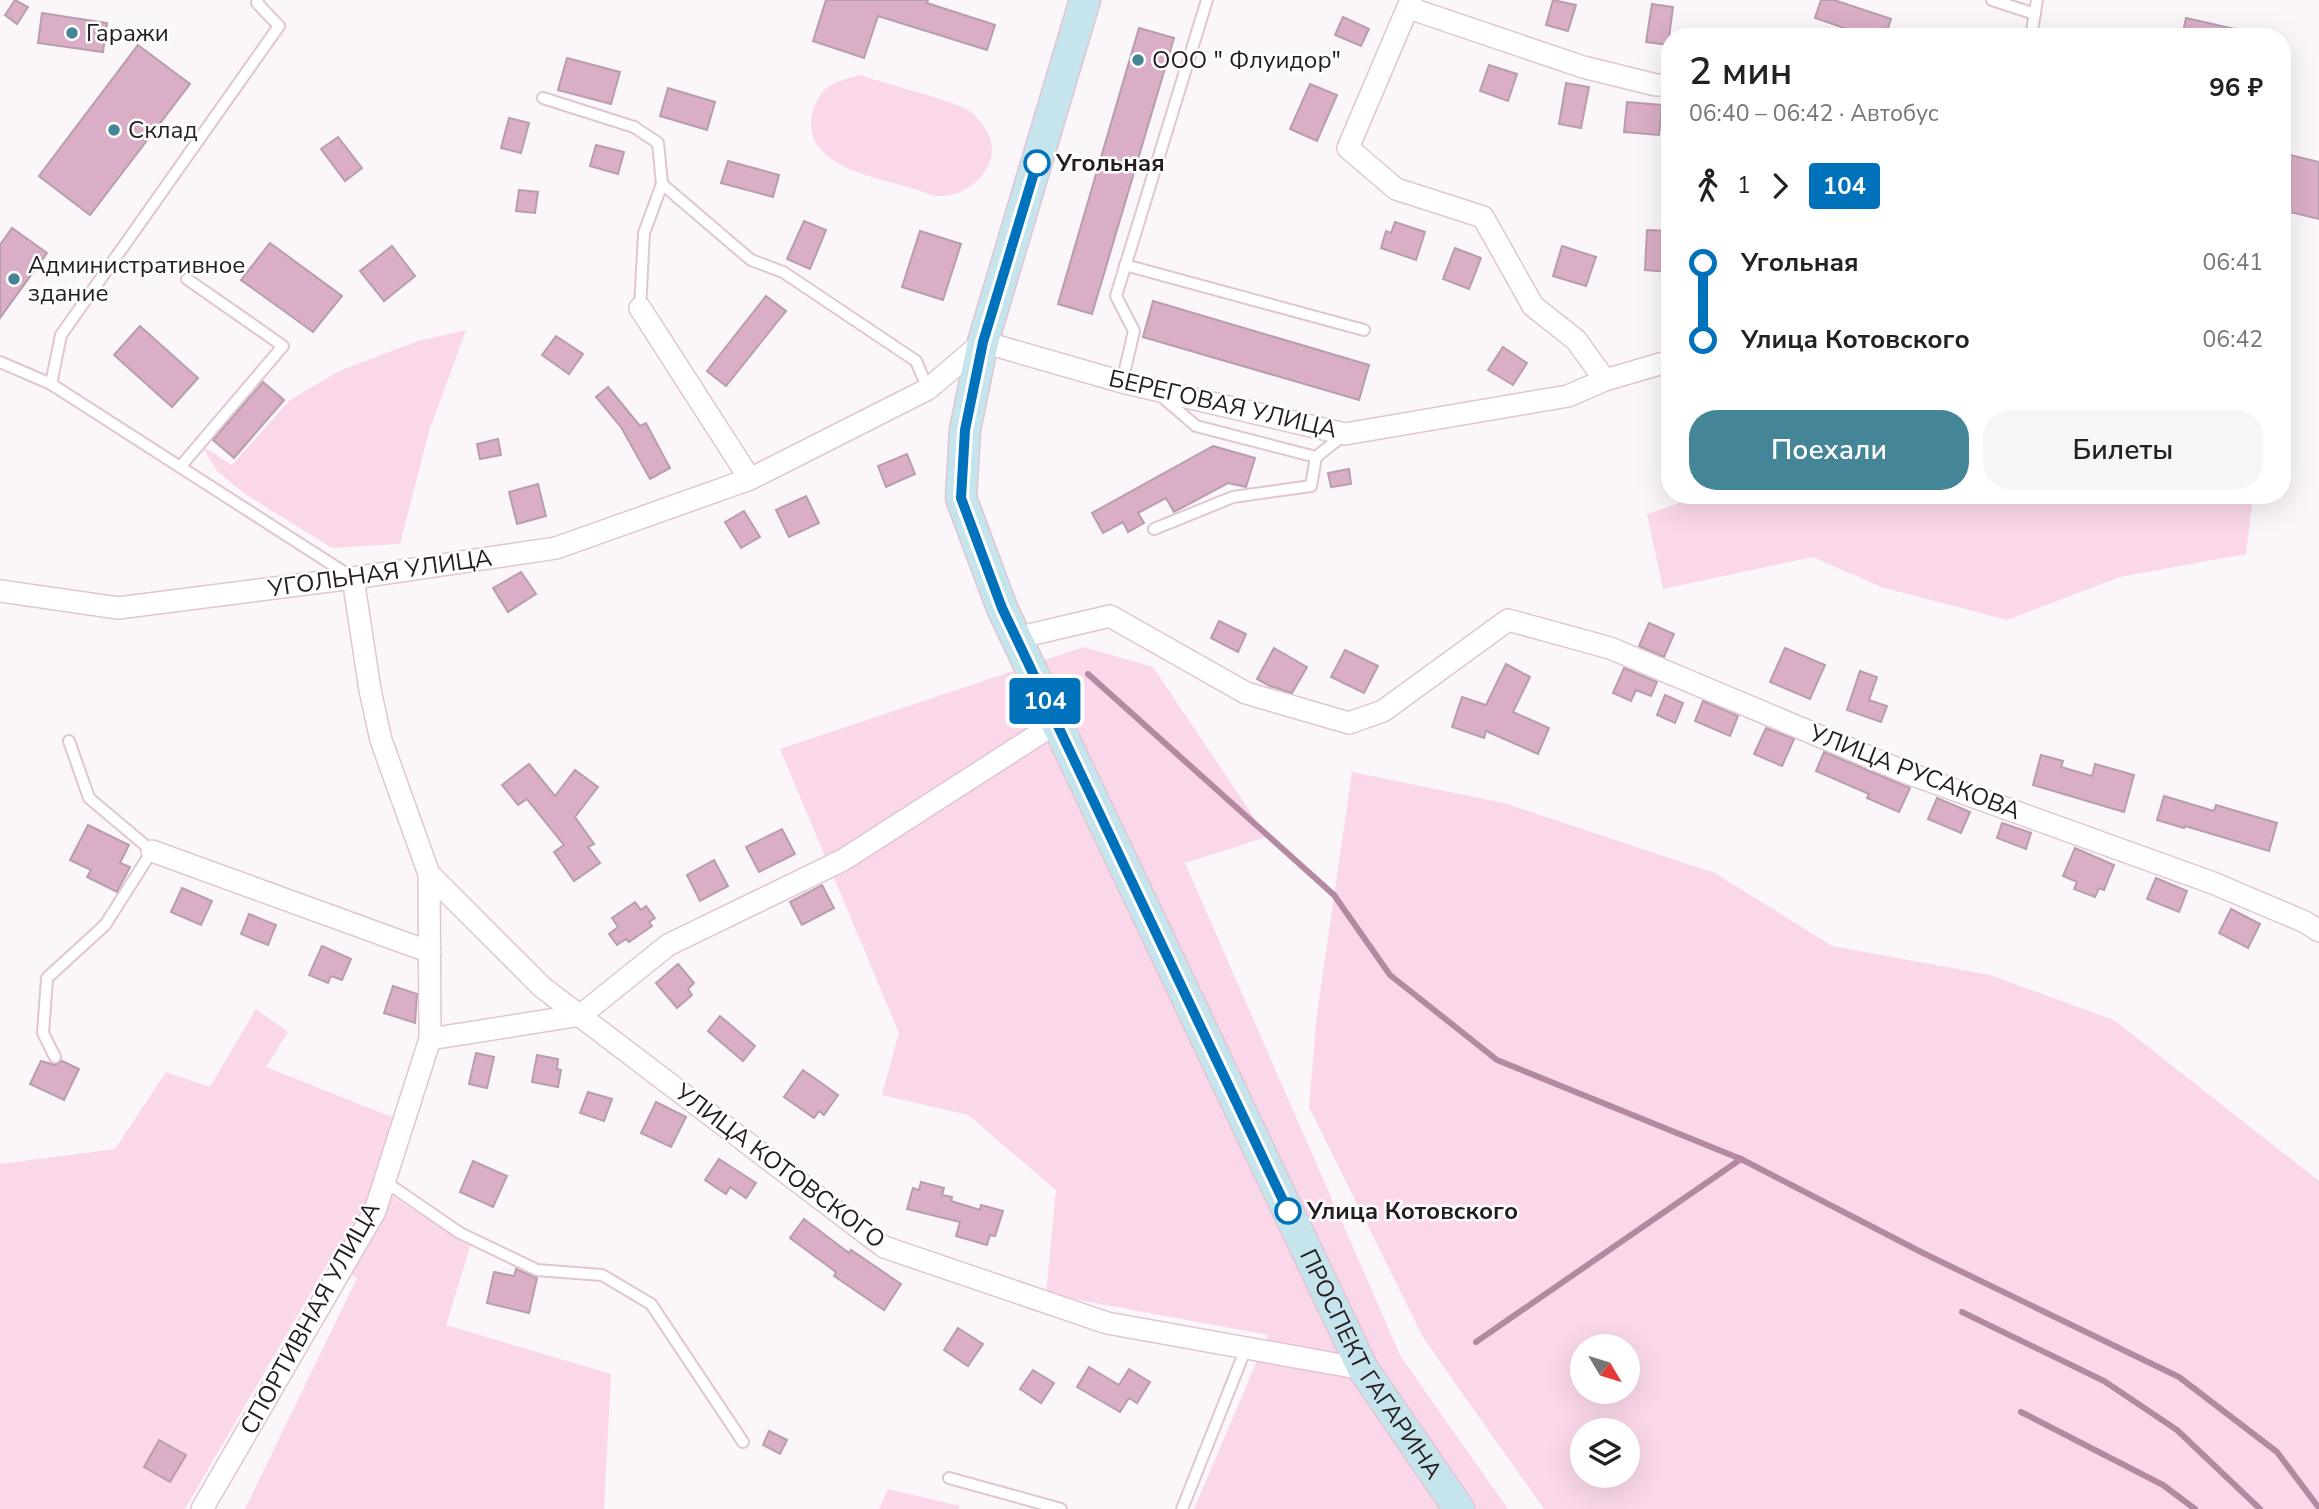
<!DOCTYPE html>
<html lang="ru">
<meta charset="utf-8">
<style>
:root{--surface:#fff;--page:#f6f6f6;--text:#222;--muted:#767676;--accent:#448597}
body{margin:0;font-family:"Nunito Sans",sans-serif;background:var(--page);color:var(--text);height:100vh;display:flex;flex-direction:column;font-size:26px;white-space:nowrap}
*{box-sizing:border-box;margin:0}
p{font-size:23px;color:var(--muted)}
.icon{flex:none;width:38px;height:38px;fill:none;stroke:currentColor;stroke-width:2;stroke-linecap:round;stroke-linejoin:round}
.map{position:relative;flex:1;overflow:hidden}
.side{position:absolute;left:1661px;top:28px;width:630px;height:476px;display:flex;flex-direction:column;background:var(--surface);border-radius:28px;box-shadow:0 7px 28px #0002}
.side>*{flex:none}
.badge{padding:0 14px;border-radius:5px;font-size:24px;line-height:46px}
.needle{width:46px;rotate:128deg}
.fabs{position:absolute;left:1570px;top:1334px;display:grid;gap:14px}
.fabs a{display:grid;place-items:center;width:70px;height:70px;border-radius:50%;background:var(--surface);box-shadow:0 7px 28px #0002;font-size:35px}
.map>.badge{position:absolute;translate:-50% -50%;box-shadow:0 0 0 4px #fff}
.legs{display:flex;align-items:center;gap:10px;height:77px;padding:0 28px;font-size:23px}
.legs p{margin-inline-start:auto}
.overview{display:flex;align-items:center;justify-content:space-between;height:119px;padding:0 28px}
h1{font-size:38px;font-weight:600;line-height:52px}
.cta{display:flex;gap:14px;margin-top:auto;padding:14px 28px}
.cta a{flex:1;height:80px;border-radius:28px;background:var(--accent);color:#fff;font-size:28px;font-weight:600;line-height:80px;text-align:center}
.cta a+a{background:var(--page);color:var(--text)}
ul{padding:0 28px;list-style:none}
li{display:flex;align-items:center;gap:24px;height:77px;font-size:26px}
li i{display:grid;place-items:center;width:10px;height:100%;margin:0 9px;background:currentColor}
li i::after{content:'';width:18px;height:18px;margin:-9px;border:5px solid;border-radius:50%;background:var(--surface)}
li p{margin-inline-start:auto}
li:first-child i{background:linear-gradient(#0000 50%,currentColor 0)}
li:last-child i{background:linear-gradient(currentColor 50%,#0000 0)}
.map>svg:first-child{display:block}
.green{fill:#fad8ea;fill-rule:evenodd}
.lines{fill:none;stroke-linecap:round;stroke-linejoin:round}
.stream{stroke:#b389a1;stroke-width:6}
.building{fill:#daaec6;stroke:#b89eac;stroke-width:2}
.lane-casing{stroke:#e0c5d3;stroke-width:14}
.street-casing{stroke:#e0c5d3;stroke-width:24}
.secondary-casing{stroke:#e0c5d3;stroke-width:33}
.lane{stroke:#fff;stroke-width:10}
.street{stroke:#fff;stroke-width:21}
.secondary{stroke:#c5e4ec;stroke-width:30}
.line-1-casing{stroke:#fff;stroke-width:16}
.line-1{stroke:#0072bc;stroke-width:10}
.poi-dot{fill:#448597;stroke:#fff;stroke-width:2.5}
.stop-1-dot{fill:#fff;stroke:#0072bc;stroke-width:3.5}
.labels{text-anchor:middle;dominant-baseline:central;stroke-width:5;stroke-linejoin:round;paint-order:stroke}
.poi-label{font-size:24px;fill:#251c21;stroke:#fff;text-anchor:start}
.stop-label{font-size:24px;font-weight:bold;fill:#251c21;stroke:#fff;text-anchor:start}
.street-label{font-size:24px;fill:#251c21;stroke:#fff}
</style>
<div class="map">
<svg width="2319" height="1509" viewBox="0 0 2319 1509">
<rect width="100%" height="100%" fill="#fbf6f9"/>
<g class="green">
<path d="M860,75C880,82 959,102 971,112C981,121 991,134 992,148C993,175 963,198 938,196C932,196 924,192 918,190C880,178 797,167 813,111C822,84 834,82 860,75Z"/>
<path d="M466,330L429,431L400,544L332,548L245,494L217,471L202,446L232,465L290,400L339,371L418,341Z"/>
<path d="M1703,495H2253L2246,554L2120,577L2007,620L1881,587L1813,557L1663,589L1647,514Z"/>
<path d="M1084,647L1153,667L1267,837L1185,863L1401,1357L1508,1509H1194L1268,1335L1046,1294L1056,1190L968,1115L882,1095L899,1033L780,749Z"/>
<path d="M1352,772L1504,803L1715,873L1832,946L1990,975L2114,1020L2319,1181V1509H1544L1424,1339L1309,1107L1317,1014ZM1582,1346H1628V1391H1582ZM1582,1430H1628V1475H1582Z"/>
<path d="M256,1009L288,1032L266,1067L394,1118L378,1187L470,1247L446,1325L611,1374L604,1509H245L357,1278L328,1263L185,1509H0V1164L115,1149L166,1072L210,1087Z"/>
<path d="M888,1489L960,1506L959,1509H879Z"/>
</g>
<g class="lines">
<g class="stream">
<path d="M1088,674L1334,895L1390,975L1497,1060L1741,1159L1923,1253L2179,1377L2277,1452L2319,1508"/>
<path d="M1962,1312L2104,1381L2177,1430L2260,1509"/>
<path d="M1476,1342L1741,1159"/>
<path d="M2021,1412L2163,1485L2195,1509"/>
</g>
</g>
<g class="building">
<path d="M15,0L28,7L17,24L5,15Z"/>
<path d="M826,0H928L927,3L995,25L987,50L878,16L864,58L813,41Z"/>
<path d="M1553,0L1576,5L1568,31L1546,25Z"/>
<path d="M1821,0H1834L1891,19L1885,37H1870L1815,18Z"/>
<path d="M1652,4L1673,7L1668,45L1646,42Z"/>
<path d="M42,13L107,23L103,52L38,43Z"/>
<path d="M1343,17L1369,29L1361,46L1335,35Z"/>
<path d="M2186,18L2239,30L2238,37H2182Z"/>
<path d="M1139,28L1174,38L1092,314L1058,304Z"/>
<path d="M138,45L190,84L90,215L39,176Z"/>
<path d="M567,58L620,72L611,104L558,90Z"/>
<path d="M1489,65L1517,74L1508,101L1480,91Z"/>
<path d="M1566,83L1589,87L1581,128L1559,124Z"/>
<path d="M1310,84L1337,95L1317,141L1290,129Z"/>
<path d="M668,88L715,102L707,130L660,116Z"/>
<path d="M1627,102L1662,105L1659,135L1624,132Z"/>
<path d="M509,118L529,123L521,153L501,148Z"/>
<path d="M338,137L362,168L345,181L321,149Z"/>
<path d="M596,145L624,152L618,174L590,166Z"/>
<path d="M2282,153L2319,162V219L2282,210Z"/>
<path d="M728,161L779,175L773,197L721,183Z"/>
<path d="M519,190L538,192L535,213L516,211Z"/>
<path d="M804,221L826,230L810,269L787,259Z"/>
<path d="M1395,222L1425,232L1416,260L1381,248L1386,231L1391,233Z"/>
<path d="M12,228L47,253L0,318V245Z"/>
<path d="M1647,230L1670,231V272L1645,270Z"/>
<path d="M920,231L961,244L943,300L902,287Z"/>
<path d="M270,243L342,296L313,332L241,280Z"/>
<path d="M392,246L415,276L384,301L360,271Z"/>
<path d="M1562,246L1596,257L1586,286L1553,276Z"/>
<path d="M1455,248L1481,258L1469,289L1443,279Z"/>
<path d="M766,296L786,311L726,386L707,371Z"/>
<path d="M1153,301L1369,365L1359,400L1143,337Z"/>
<path d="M140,326L198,378L172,407L114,355Z"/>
<path d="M556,336L583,354L569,374L542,355Z"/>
<path d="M1503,347L1527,363L1513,385L1488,370Z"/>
<path d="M263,382L284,400L234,458L213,440Z"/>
<path d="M608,387L640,426L646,423L670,468L650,479L621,427L596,397Z"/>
<path d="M498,439L501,455L480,459L477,444Z"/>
<path d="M1213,446L1255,458L1246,487L1228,483L1174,512L1166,498L1138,513L1144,523L1128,532L1123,522L1103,533L1092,513Z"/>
<path d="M907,454L915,474L886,487L878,466Z"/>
<path d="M1349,469L1351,484L1331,487L1328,473Z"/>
<path d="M538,484L546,516L517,524L509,492Z"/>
<path d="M806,496L819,523L789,537L776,510Z"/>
<path d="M744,511L760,537L741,548L725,522Z"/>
<path d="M521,572L536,594L508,612L493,588Z"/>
<path d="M1219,621L1246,634L1238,652L1211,638Z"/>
<path d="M1649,623L1674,634L1664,657L1639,646Z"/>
<path d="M1274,648L1307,667L1292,693L1270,686L1257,679Z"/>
<path d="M1785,648L1825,665L1810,699L1770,682Z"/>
<path d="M1345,650L1378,666L1364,693L1331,677Z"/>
<path d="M1506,664L1530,677L1513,712L1549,728L1538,754L1486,731L1484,738L1452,727L1462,697L1486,705Z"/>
<path d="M1624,668L1657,682L1651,696L1636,690L1631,701L1613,693Z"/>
<path d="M1860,671L1877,677L1869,700L1887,706L1881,722L1847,710Z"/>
<path d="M1665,695L1683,703L1675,723L1657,715Z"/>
<path d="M1703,701L1738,716L1730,736L1695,721Z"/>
<path d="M1766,728L1794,739L1782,766L1754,754Z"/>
<path d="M1824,752L1910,788L1899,812L1867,798L1869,794L1816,771Z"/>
<path d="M2041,755L2063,761L2061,767L2092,776L2095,764L2134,775L2124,812L2033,785Z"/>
<path d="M529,764L555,796L575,770L598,787L575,817L594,844L588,847L600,863L574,881L554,852L564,845L527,799L518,805L502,785Z"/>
<path d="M2164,796L2214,811L2216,805L2277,823L2269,851L2185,826L2184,828L2157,820Z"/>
<path d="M1937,798L1970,812L1961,833L1928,819Z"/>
<path d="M2002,823L2031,833L2026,849L1997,838Z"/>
<path d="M88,825L129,845L120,863L130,867L117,892L87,877L91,870L70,860Z"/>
<path d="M782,829L795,854L759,872L746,847Z"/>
<path d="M2075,848L2114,865L2104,890L2099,888L2095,897L2074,889L2077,882L2063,876Z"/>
<path d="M714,860L728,886L700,901L687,875Z"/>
<path d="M2156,878L2187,891L2179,912L2147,899Z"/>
<path d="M822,885L834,908L802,925L790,902Z"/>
<path d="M182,888L212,901L201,925L171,912Z"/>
<path d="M635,902L641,910L646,906L655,918L649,922L652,926L629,942L626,939L617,945L609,934L618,927L612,918Z"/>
<path d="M2231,909L2260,924L2248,948L2219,933Z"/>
<path d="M249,914L276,925L268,945L241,934Z"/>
<path d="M322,946L351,959L342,980L331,976L328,983L309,975Z"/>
<path d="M678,964L694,983L688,989L692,995L677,1008L656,983Z"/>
<path d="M393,986L417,994L415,1023L384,1013Z"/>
<path d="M720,1016L755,1046L743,1061L708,1031Z"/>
<path d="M476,1053L494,1057L487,1088L469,1084Z"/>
<path d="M537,1055L558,1059L557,1069L561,1070L558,1087L532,1082Z"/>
<path d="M41,1061L55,1065L62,1061L79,1069L64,1100L30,1084Z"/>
<path d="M803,1070L838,1095L824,1115L819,1111L814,1118L784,1097Z"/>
<path d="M588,1092L612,1099L604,1121L580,1113Z"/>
<path d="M656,1102L686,1117L671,1147L641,1133Z"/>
<path d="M719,1159L756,1183L746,1198L730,1187L726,1194L705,1180Z"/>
<path d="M473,1161L507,1176L493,1207L460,1192Z"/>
<path d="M921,1182L944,1188L942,1195L952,1197L951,1201L980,1210L981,1205L1003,1211L995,1236L990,1235L987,1245L956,1236L960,1222L907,1209L913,1188L919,1190Z"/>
<path d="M804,1219L849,1253L851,1250L901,1284L884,1310L834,1276L836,1272L790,1238Z"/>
<path d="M516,1269L537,1278L529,1313L487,1303L494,1272L514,1276Z"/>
<path d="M958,1328L983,1344L968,1366L944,1350Z"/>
<path d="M1089,1367L1119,1385L1129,1369L1150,1382L1137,1403L1129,1398L1120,1412L1077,1387Z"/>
<path d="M1033,1370L1054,1383L1041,1403L1020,1389Z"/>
<path d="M769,1431L787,1440L780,1454L763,1445Z"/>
<path d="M159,1440L186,1455L170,1482L144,1467Z"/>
</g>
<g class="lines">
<g class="lane-casing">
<g id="lane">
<path d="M1992,0L2035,14"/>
<path d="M2031,37L2037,0"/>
<path d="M543,98L634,127L658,143L662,184L751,260L783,272L916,361L928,389"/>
<path d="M1125,265L1364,330"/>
<path d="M640,308L644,233L662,184"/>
<path d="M0,362L51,384L350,576"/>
<path d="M1122,382L1134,331L1116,296L1207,0"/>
<path d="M51,384L61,335L279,26L257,3L258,0"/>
<path d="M1161,396L1196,426L1316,457L1345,434"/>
<path d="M180,467L283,346L187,279"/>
<path d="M1154,529L1233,497L1311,486L1316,457"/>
<path d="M55,1057L43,1033L47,978L105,925L152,851L89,798L69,741"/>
<path d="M384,1181L460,1233L537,1270L602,1275L651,1304L743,1442"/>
<path d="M949,1478L1061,1509"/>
<path d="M1182,1509L1246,1348"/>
</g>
</g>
<g class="street-casing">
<g id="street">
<path d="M1411,0L1348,148L1396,189L1483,217L1533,306L1576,340L1605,380"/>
<path d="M1409,8L1583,67L1656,85H1670"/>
<path d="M640,308L750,479"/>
<path d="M353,578L370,690L381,740L429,874L542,987L884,1247L1107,1323L1363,1369"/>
<path d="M0,591L118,608L353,578L556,548L750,479L928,389L983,342L1122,382L1345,434L1568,396L1605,380L1670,361"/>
<path d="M1016,638L1110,616L1246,693L1349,723L1383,711L1508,620L1610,648L1905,772L2213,883L2305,922L2319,931"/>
<path d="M152,851L430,952"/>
<path d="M430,1039L581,1015L668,945L843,860L1056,723"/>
<path d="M202,1509L375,1211L430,1039L429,874"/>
</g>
</g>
<g class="secondary-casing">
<g id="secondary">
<path id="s1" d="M1085,0L983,342L965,430L961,498L1002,608L1363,1369L1459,1509"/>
</g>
</g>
<use href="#lane" class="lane"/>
<use href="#street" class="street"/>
<use href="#secondary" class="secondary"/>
</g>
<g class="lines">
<g class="line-1-casing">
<path id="line-1" d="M1037,163L983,342L965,430L961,498L1002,608L1288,1211"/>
</g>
<use href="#line-1" class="line-1"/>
</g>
<g class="poi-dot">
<circle cx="72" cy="33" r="7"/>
<circle cx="1138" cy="60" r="7"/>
<circle cx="114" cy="130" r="7"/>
<circle cx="14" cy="279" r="7"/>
</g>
<g class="stop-1-dot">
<circle cx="1037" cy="163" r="12"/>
<circle cx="1288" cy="1211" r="12"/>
</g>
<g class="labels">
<g class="poi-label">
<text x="86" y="33">Гаражи</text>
<text x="1152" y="60">ООО " Флуидор"</text>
<text x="128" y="130">Склад</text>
<text x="28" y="265">Административное<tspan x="28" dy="28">здание</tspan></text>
</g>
<g class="stop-label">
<text x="1056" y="163">Угольная</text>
<text x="1307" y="1211">Улица Котовского</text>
</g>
<g class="street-label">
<text transform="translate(1223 404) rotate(13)">БЕРЕГОВАЯ УЛИЦА</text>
<text transform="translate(380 573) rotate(-8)">УГОЛЬНАЯ УЛИЦА</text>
<text transform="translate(1915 772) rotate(21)">УЛИЦА РУСАКОВА</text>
<text transform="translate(780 1166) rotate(37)">УЛИЦА КОТОВСКОГО</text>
<text transform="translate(310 1318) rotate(-61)">СПОРТИВНАЯ УЛИЦА</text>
<text stroke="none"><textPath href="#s1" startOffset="1474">ПРОСПЕКТ ГАГАРИНА</textPath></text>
</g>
</g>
</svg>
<div class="fabs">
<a><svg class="needle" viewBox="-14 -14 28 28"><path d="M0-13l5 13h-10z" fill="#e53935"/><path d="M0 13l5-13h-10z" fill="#767676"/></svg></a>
<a><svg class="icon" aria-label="layers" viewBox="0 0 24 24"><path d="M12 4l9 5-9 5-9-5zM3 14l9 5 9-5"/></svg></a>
</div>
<b class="badge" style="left:1045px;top:701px;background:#0072bc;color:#fff">104</b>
<section class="side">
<div class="overview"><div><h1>2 мин</h1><p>06:40 – 06:42 · Автобус</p></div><b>96 ₽</b></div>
<div class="legs"><svg class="icon" aria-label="walk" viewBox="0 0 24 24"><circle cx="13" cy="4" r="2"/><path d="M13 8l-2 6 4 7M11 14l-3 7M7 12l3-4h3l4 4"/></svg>1<svg class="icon" aria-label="forward" viewBox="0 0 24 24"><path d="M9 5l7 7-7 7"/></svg><b class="badge" style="background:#0072bc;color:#fff">104</b></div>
<ul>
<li><i style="color:#0072bc"></i><b>Угольная</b><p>06:41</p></li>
<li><i style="color:#0072bc"></i><b>Улица Котовского</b><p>06:42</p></li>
</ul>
<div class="cta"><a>Поехали</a><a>Билеты</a></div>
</section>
</div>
